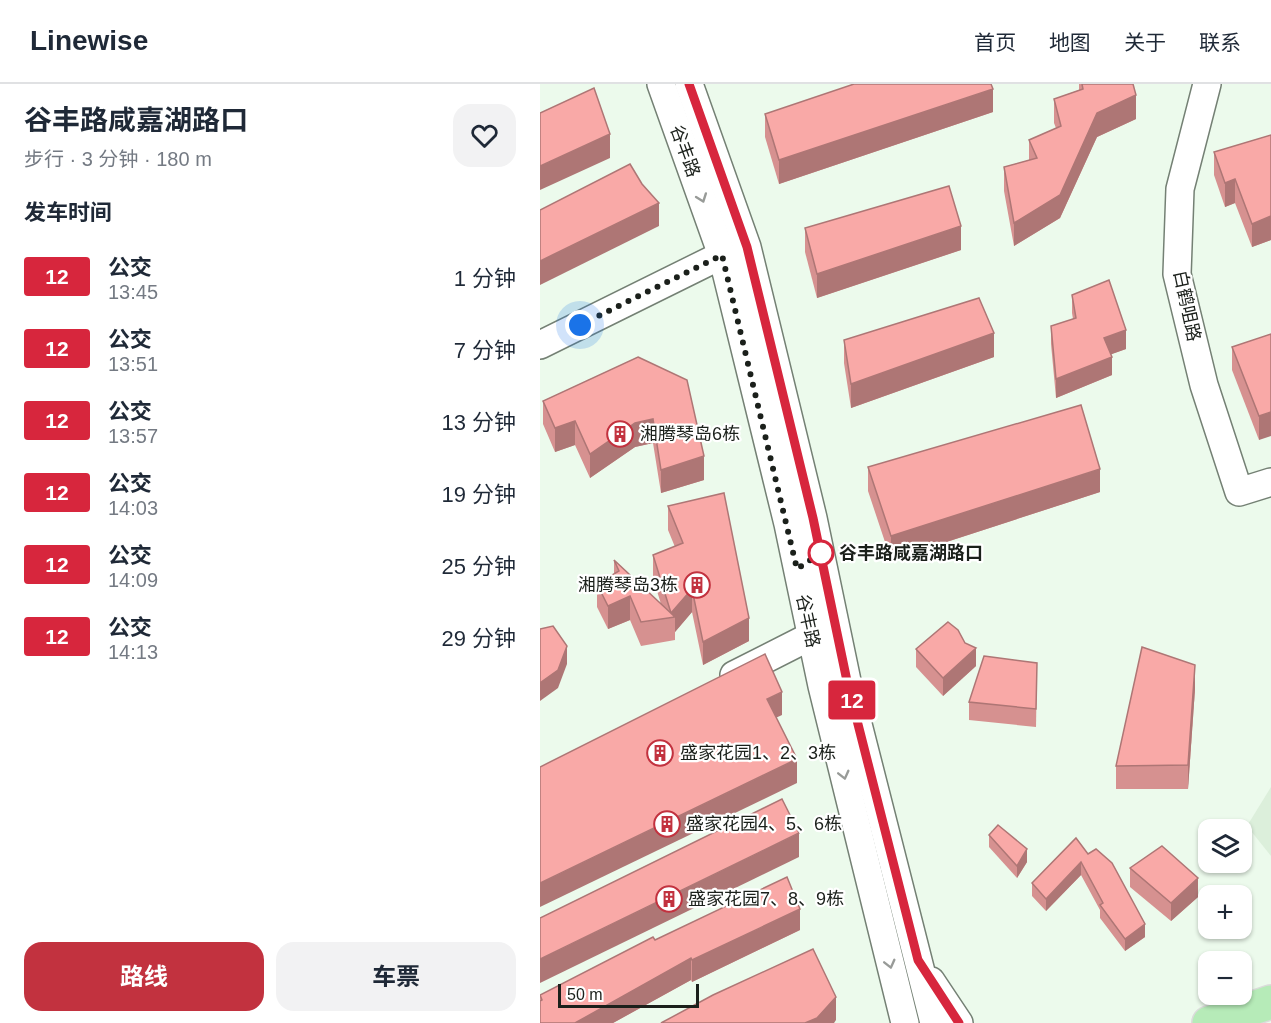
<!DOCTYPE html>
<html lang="zh">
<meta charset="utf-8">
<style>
:root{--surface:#fff;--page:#f2f2f3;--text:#1f2937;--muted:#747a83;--line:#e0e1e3;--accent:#c2323f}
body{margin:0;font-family:Arial,"Noto Sans SC",sans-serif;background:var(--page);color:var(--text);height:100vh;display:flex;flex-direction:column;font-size:22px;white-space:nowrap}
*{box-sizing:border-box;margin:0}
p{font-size:20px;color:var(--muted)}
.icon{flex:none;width:33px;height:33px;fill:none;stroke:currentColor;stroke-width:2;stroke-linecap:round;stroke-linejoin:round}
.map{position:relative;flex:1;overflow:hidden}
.side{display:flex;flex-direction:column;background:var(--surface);width:540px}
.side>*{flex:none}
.badge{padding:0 12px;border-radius:4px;font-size:21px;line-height:39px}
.fabs{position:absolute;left:658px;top:735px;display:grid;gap:12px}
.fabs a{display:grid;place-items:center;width:54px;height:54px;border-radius:12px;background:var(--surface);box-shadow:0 2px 4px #0004;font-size:30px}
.scale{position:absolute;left:18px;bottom:15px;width:141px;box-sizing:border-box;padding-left:6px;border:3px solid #1b201b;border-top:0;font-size:16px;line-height:21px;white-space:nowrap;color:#1b201b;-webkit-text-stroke:4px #fff;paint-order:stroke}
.you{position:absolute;width:30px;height:30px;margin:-15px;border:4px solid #fff;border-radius:50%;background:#1a73e8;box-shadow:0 0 0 9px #1a73e833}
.map>.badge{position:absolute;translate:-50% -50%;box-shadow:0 0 0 3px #fff}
h2{padding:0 24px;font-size:22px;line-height:54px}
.round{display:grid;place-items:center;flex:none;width:63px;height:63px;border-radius:18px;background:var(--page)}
.headline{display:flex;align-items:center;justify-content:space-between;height:102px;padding:0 24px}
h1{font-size:28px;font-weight:700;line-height:45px}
.action{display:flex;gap:12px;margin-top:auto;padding:12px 24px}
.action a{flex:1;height:69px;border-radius:18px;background:var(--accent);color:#fff;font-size:24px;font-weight:700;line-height:69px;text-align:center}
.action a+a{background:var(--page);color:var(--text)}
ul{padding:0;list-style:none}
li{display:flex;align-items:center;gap:18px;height:72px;padding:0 24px}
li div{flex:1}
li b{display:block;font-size:22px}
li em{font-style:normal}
li .badge{min-width:66px;font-weight:700;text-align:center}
header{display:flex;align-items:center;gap:36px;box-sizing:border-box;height:84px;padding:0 30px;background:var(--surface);border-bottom:2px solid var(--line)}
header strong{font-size:28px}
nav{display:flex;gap:33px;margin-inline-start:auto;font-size:21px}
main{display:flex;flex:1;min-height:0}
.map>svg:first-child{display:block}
.built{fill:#dcefdb}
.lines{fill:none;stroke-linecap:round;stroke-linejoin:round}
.minor-casing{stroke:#748074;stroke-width:30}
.major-casing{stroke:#dbdbdb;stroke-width:36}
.minor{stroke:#fff;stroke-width:27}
.major{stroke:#b6ebb8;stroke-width:33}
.wall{fill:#d69190}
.shaded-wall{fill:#ae7675}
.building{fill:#f9a9a7;stroke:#ae7675;stroke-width:1.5}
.oneway{stroke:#989b98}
.line-casing{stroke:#fff;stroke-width:14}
.line{stroke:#d7263d;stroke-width:9}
.walk{stroke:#1b201b;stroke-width:6;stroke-dasharray:0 10.8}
.stop-dot{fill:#fff;stroke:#d7263d;stroke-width:3}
.labels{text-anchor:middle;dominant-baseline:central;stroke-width:4.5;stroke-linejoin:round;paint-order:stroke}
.street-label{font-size:18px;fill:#1b201b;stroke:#fff}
.poi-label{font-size:18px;fill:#1b201b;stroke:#fff;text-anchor:start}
.stop-label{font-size:18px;font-weight:bold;fill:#1b201b;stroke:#fff;text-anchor:start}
</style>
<header>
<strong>Linewise</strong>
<nav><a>首页</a><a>地图</a><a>关于</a><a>联系</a></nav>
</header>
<main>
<section class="side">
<div class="headline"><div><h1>谷丰路咸嘉湖路口</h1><p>步行 · 3 分钟 · 180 m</p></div><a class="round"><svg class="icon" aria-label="heart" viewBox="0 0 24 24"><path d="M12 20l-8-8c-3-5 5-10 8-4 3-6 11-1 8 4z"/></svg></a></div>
<h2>发车时间</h2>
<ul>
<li><span class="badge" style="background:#d7263d;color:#fff">12</span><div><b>公交</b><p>13:45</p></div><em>1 分钟</em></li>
<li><span class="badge" style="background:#d7263d;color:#fff">12</span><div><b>公交</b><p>13:51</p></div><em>7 分钟</em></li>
<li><span class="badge" style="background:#d7263d;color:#fff">12</span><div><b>公交</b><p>13:57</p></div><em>13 分钟</em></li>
<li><span class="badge" style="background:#d7263d;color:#fff">12</span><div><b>公交</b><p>14:03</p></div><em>19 分钟</em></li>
<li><span class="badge" style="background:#d7263d;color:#fff">12</span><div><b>公交</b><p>14:09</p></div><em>25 分钟</em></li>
<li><span class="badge" style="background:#d7263d;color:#fff">12</span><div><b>公交</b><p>14:13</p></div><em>29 分钟</em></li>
</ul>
<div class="action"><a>路线</a><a>车票</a></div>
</section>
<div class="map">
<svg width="731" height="939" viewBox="0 0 731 939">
<rect width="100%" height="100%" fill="#ecfaec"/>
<path class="built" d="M731,703V772L707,742Z"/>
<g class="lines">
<g class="minor-casing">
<g id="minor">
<path d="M121,0L182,171L248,440L282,602L365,939"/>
<path d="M149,0L207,163L273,434L307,597L394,939"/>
<path d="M667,0L640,105L637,190L664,301L699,408L731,398"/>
<path d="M0,261L182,171"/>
<path d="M194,591L271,552"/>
<path d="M391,897L419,939"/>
</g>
</g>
<g class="major-casing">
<path id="major" d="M669,939L731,918"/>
</g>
<use href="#minor" class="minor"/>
<use href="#major" class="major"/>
</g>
<g class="wall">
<path d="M539,0H593L596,35L557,53L520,134L474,162L464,107V83L489,76V56L516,44L514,39V15L539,6Z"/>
<path d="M453,28L239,100L225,53V30Z"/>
<path d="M731,51V156L712,163L695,119L685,123L674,91V68Z"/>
<path d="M265,144L421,166L277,214L265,168Z"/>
<path d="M532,211L586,265L571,270L572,291L516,314L511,260V242L533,235L532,229Z"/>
<path d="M731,250L719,356L692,286V263Z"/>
<path d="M304,256L454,273L311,324L304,279Z"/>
<path d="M98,273L164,396L121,409L113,359L95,363L50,394L35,361L15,368L3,340V317Z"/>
<path d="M328,383L560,408L351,476L328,407Z"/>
<path d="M128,422L209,557L163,581L152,528L135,548V556L101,562L90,536L68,545L57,523V500L74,490V476L121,520L113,494V471L135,463L128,446Z"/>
<path d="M376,565L436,582L403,612L376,583Z"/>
<path d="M497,579L496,643L429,636V618Z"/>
<path d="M655,605L648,705H576V682Z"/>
<path d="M449,751L487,778L477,794L449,763Z"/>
<path d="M536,754L605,853L585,867L560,834V826L541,791L506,827L492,812V799Z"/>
<path d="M590,784L658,813L631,837L590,803Z"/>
<path d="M260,846L152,898L151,896L73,939H0V911L115,856Z"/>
</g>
<g class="shaded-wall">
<path d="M453,5V28L239,100V76Z"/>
<path d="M596,11V35L557,53L520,134L474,162V139L557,29Z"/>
<path d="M70,50V74L0,106V82Z"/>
<path d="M695,95V119L685,123V99Z"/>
<path d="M119,119V142L0,201V177Z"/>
<path d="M731,132V156L712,163V140Z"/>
<path d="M421,142V166L277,214V190Z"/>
<path d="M586,246V265L564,273V254Z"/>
<path d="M454,249V273L311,324V300Z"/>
<path d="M572,273V291L516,314V295Z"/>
<path d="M731,328V352L719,356V332Z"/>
<path d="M113,335V359L95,363L50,394V370L95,339Z"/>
<path d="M35,337V361L15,368V344Z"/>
<path d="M164,372V396L121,409V386Z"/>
<path d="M560,385V408L351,476V452Z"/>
<path d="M152,505V528L135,548V533L131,529Z"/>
<path d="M90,512V536L68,545V522Z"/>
<path d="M209,534V557L163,581V558Z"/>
<path d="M27,562V580L18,604L0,617V599Z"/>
<path d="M436,564V582L403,612V594Z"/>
<path d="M655,581V605L648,705V681Z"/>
<path d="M242,608V631L227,638V615Z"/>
<path d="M257,675V699L0,823V799Z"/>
<path d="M259,749V773L0,899V875Z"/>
<path d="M487,765V778L477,794V782Z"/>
<path d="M541,778V791L506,827V815Z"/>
<path d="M658,794V813L631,837V819Z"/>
<path d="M260,825V846L152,898V876Z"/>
<path d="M605,840V853L585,867V855Z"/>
<path d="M151,874V896L73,939H35Z"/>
<path d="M296,913V936L294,939H265Z"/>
</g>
<g class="building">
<path d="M314,0H451L453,5L239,76L225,30Z"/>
<path d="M542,0H593L596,11L557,29L520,111L474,139L464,83L497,74L489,56L521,42L514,15L543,5Z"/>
<path d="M54,4L70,50L0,82V29Z"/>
<path d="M731,51V132L712,140L695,95L685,99L674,68Z"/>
<path d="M90,80L102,100L119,119L0,177V126Z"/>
<path d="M409,102L421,142L277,190L265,144Z"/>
<path d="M569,196L586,246L564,254L572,273L516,295L511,242L536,234L532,211Z"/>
<path d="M439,214L454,249L311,300L304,256Z"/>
<path d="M731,250V328L719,332L692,263Z"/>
<path d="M98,273L147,296L164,372L121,386L113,335L95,339L50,370L35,337L15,344L3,317Z"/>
<path d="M541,321L560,385L351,452L328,383Z"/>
<path d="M184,409L209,534L163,558L152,505L131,529L113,471L143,459L128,422Z"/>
<path d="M74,476L135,533L101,538L90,512L68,522L57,500L79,487Z"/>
<path d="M408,538L418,546L425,559L436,564L403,594L376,565Z"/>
<path d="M13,542L27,562L18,586L0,599V545Z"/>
<path d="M602,563L655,581L648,681L576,682Z"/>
<path d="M225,570L242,608L227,615L257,675L0,799V683Z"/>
<path d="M444,572L497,579L496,625L429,618Z"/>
<path d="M242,715L259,749L0,875V834Z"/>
<path d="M458,741L487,765L477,782L449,751Z"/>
<path d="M536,754L548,770L556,765L572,779L605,840L585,855L560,821L563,819L541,778L506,815L492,799Z"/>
<path d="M622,762L658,794L631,819L590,784Z"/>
<path d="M247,793L260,825L152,876L151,874L35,939H0V917L2,916L0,911L113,853L115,856Z"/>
<path d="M273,865L296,913L277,934L265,939H121L173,911Z"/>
</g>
<defs><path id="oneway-chevron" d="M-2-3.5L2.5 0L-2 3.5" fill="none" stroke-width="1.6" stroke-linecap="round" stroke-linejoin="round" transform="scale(1.5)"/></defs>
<g class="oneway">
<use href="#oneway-chevron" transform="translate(162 114) rotate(70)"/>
<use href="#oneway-chevron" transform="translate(304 691) rotate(76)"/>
<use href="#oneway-chevron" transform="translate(350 880) rotate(76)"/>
</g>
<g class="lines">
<g class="line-casing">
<path id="line" d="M149,0L207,163L273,434L307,597L378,876L419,939"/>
</g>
<use href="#line" class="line"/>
<path class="walk" d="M40,241L182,171L257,485L281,469"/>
</g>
<defs>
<g id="building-ring" transform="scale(1.35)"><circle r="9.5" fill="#fff" stroke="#c2323f" stroke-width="1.5"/><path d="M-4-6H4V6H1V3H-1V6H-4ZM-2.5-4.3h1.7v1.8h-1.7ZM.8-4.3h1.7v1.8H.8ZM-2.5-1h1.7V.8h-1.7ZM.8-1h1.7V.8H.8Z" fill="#c2323f"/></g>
</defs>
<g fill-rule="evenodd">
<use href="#building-ring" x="80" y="350"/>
<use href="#building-ring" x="157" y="501"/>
<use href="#building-ring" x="120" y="669"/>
<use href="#building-ring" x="127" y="740"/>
<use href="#building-ring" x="129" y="815"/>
</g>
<circle class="stop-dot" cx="281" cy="469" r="12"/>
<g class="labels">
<g class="street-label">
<text transform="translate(145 67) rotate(70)">谷丰路</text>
<text transform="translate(647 222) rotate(78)">白鹤咀路</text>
<text transform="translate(268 537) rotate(78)">谷丰路</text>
</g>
<g class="poi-label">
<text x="100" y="350">湘腾琴岛6栋</text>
<text x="138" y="501" text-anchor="end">湘腾琴岛3栋</text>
<text x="140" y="669">盛家花园1、2、3栋</text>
<text x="146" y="740">盛家花园4、5、6栋</text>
<text x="148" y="815">盛家花园7、8、9栋</text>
</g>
<g class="stop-label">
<text x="299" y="469">谷丰路咸嘉湖路口</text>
</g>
</g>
</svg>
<div class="fabs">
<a><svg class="icon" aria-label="layers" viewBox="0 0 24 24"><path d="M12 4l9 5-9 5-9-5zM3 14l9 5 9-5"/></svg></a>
<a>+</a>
<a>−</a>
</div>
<div class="scale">50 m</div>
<div class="you" style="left:40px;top:241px"></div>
<b class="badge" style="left:312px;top:616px;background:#d7263d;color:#fff">12</b>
</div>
</main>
